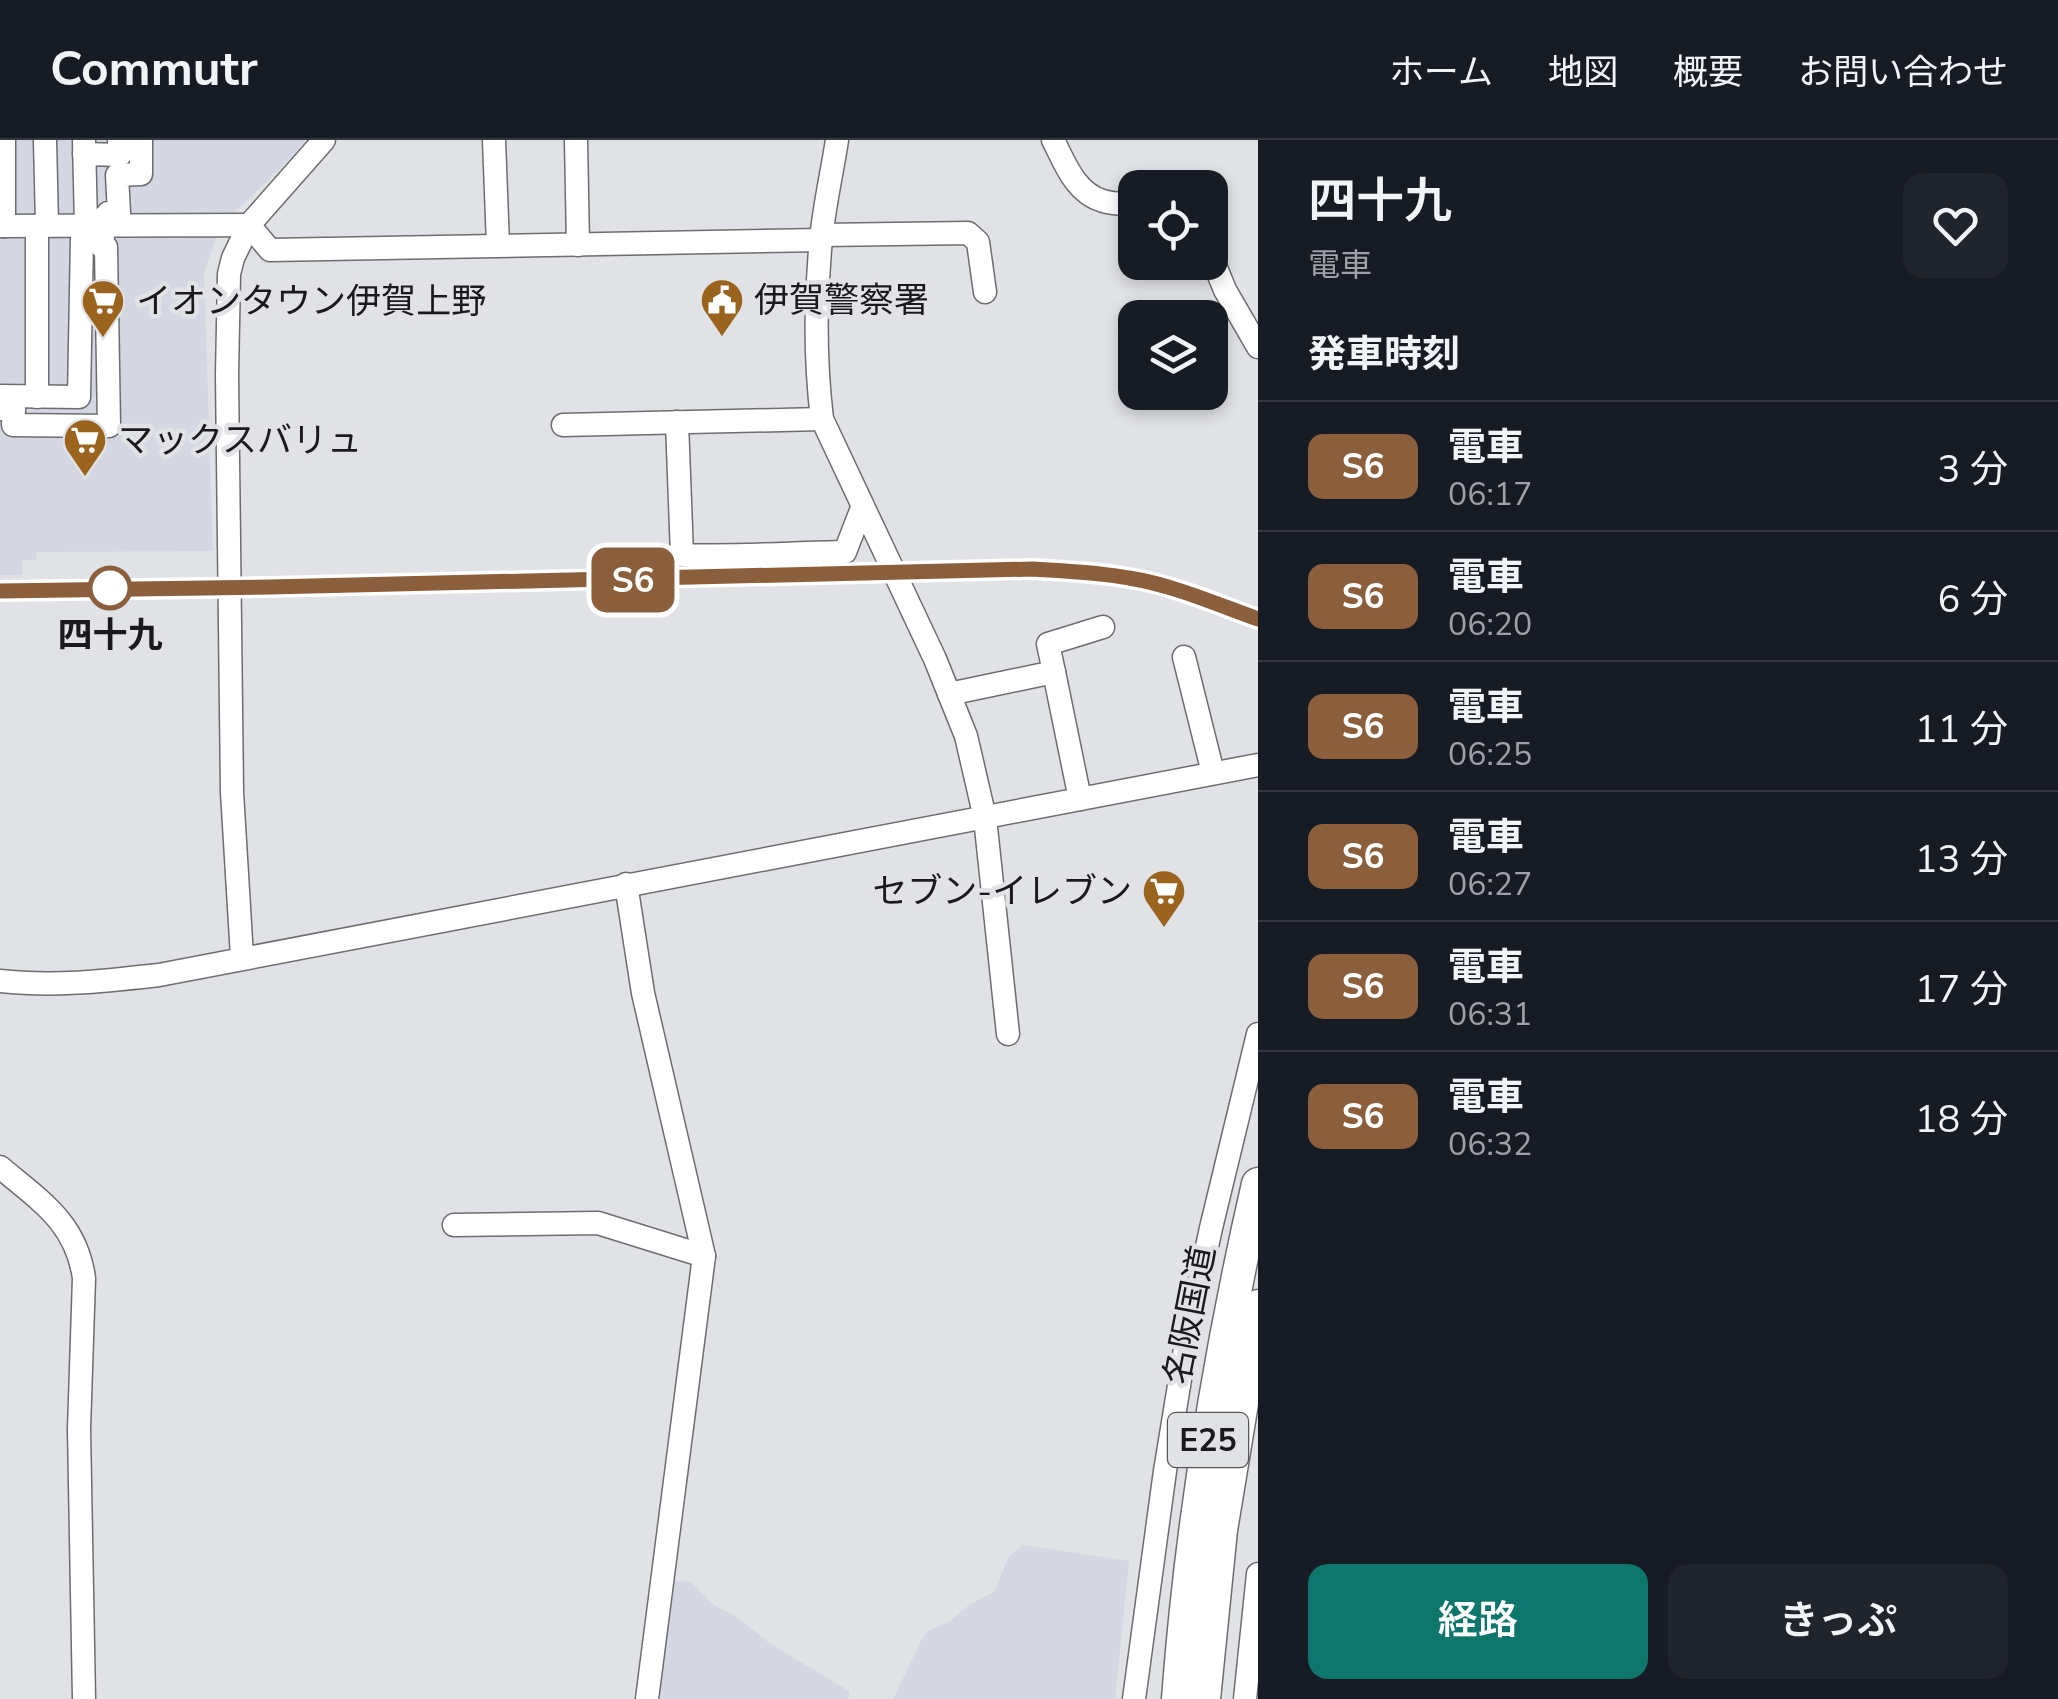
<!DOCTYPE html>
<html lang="ja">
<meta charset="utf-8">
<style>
:root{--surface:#171b24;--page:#20242c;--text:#f1f3f6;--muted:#9ea1a6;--line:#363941;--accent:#0f766e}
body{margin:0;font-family:"Nunito Sans","Noto Sans JP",sans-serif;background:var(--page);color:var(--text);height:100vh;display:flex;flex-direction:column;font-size:38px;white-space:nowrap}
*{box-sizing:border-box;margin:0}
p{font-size:32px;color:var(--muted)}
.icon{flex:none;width:55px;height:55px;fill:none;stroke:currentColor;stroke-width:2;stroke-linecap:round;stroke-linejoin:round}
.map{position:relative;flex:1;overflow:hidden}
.sheet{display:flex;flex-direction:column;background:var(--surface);width:800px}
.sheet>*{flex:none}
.badge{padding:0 20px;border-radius:15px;font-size:35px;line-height:65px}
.fabs{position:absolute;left:1118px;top:30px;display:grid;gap:20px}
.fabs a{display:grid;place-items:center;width:110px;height:110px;border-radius:20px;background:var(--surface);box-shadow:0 5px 15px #0003;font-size:50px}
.map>.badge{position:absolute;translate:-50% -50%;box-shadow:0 0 0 5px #fff}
h2{padding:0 50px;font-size:38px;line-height:90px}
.round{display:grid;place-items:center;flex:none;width:105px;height:105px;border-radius:20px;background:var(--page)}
.headline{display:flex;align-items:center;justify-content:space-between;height:170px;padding:0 50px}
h1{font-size:48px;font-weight:600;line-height:75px}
.button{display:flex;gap:20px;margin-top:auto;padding:20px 50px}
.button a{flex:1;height:115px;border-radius:20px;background:var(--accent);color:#fff;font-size:40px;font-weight:600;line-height:115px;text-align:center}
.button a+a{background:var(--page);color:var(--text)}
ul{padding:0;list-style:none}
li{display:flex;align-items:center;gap:30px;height:130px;padding:0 50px;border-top:2px solid var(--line)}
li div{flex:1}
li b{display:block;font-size:38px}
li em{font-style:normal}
li .badge{min-width:110px;font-weight:700;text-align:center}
header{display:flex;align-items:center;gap:60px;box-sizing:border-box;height:140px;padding:0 50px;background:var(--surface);border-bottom:2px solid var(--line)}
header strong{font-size:48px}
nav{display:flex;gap:55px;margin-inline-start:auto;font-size:35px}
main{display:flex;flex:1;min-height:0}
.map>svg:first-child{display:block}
.built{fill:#d4d6e2}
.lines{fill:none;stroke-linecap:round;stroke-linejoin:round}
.minor-casing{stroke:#6d6d71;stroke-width:25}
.highway-casing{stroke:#6d6d71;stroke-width:35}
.minor{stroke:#fff;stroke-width:22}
.highway{stroke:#fff;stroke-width:32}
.rail{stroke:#4b4c4e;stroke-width:5;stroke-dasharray:18 18;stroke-linecap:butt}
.line-casing{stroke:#fff;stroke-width:22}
.line{stroke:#8b5e3c;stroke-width:15}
.stop-dot{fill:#fff;stroke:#8b5e3c;stroke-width:5}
.labels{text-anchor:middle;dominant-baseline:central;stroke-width:9;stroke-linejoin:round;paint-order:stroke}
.shield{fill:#e1e2e6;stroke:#565659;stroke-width:2.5}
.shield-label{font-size:32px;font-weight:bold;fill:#1a1a1c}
.poi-label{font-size:35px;fill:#1a1a1c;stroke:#e1e2e6;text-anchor:start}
.stop-label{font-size:35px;font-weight:bold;fill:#1a1a1c;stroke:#e1e2e6}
.street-label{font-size:35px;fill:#1a1a1c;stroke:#e1e2e6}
</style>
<header>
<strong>Commutr</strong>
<nav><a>ホーム</a><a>地図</a><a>概要</a><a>お問い合わせ</a></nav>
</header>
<main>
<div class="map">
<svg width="1258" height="1559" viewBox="0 0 1258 1559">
<rect width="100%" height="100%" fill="#e1e2e6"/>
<g class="built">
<path d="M0,0H306L280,29L220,86L204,133L213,411L37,412L36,420H22V435H0Z"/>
<path d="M1022,1405L1129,1421L1115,1559H893L921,1501L928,1491L949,1482L970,1464L994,1452L1009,1416Z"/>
<path d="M669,1440L691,1442L714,1465L740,1479L769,1503L849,1551V1559H654Z"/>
</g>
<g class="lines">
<g class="minor-casing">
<g id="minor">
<path d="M45,0L47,85"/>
<path d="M494,0L498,105"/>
<path d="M576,0L578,105"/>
<path d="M837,0C832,33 824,67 821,100C815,159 815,220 822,279L935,519L966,596L985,678L1008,894"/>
<path d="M1053,0C1065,23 1075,53 1103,61C1113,64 1125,64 1135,65"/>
<path d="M84,14L120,15L119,0"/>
<path d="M103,78H107L108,73H119L117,35L141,34V0"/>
<path d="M0,86L249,85L270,110L821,100"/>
<path d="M4,86V0"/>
<path d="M37,86V257"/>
<path d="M822,95L968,93L978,102L985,152"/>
<path d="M1210,113L1225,150L1258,207"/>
<path d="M0,256L79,257L82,98L86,86L84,0"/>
<path d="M0,269H14L13,285L109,286L106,107H102L103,95"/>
<path d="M677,282L682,415C736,417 790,413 845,412L862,368"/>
<path d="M563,285L822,279"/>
<path d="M1184,517L1213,633"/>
<path d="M1054,532L1080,659"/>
<path d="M949,554L1054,532L1048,504L1103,487"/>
<path d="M626,744L643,853L704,1116L647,1559"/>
<path d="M242,817L232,652L227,235L229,134L233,118L249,85L324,0"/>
<path d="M0,841C54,847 105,841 159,835L1258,625"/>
<path d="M0,1027C40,1061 76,1082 84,1138L79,1289L84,1559"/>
<path d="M454,1085L598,1083L704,1116"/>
<path d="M1134,1559L1165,1331L1185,1209L1211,1088L1258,894"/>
<path d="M1245,1559L1258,1434"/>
</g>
</g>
<g class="highway-casing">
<g id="highway">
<path d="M1178,1559C1191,1385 1219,1214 1258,1044"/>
<path d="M1204,1559L1221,1390L1258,1166"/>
</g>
</g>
<use href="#minor" class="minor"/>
<use href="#highway" class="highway"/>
<path class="rail" d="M0,451L231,448L1033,429C1065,431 1097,432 1129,438C1173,445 1216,464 1258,479"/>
</g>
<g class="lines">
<g class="line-casing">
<path id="line" d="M0,451L270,447L1033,429C1065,431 1097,432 1129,438C1173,445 1216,464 1258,479"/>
</g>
<use href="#line" class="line"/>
</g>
<defs>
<g id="civic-pin" transform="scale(2.25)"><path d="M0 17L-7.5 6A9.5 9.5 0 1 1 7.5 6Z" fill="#9b641e" stroke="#e1e2e6"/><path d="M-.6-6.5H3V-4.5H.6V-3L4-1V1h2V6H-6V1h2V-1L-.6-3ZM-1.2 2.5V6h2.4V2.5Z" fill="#fff"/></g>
<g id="supermarket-pin" transform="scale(2.25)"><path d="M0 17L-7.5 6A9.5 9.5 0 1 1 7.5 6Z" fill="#9b641e" stroke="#e1e2e6"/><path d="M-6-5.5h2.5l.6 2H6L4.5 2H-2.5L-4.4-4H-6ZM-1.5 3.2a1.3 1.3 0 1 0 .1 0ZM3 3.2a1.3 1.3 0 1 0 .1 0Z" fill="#fff"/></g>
</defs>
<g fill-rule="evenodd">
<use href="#civic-pin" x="722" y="160"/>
<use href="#supermarket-pin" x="103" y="161"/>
<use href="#supermarket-pin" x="85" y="300"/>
<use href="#supermarket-pin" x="1164" y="751"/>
</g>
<circle class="stop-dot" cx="110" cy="448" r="20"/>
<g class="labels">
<rect class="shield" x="1168" y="1273" width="80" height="54" rx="8"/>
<g class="shield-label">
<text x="1208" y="1300">E25</text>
</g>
<g class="poi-label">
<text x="754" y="160">伊賀警察署</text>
<text x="136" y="161">イオンタウン伊賀上野</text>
<text x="118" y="300">マックスバリュ</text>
<text x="1132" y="751" text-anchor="end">セブン-イレブン</text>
</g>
<g class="stop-label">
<text x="110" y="495">四十九</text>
</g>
<g class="street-label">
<text transform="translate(1190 1175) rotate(-79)">名阪国道</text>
</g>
</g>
</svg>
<div class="fabs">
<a><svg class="icon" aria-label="locate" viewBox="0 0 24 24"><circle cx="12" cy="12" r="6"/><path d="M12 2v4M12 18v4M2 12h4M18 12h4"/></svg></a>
<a><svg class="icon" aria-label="layers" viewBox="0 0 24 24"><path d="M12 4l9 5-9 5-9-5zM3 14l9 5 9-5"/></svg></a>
</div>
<b class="badge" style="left:633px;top:440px;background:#8b5e3c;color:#fff">S6</b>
</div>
<section class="sheet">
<div class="headline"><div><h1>四十九</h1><p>電車</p></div><a class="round"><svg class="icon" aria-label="heart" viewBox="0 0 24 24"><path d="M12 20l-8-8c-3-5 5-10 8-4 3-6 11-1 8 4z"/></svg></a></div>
<h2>発車時刻</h2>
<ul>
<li><span class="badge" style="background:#8b5e3c;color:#fff">S6</span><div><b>電車</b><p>06:17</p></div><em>3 分</em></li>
<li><span class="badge" style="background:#8b5e3c;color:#fff">S6</span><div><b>電車</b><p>06:20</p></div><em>6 分</em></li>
<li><span class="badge" style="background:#8b5e3c;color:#fff">S6</span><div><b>電車</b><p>06:25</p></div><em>11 分</em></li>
<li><span class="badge" style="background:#8b5e3c;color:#fff">S6</span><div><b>電車</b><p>06:27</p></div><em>13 分</em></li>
<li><span class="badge" style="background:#8b5e3c;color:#fff">S6</span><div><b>電車</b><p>06:31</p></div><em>17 分</em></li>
<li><span class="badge" style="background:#8b5e3c;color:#fff">S6</span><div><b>電車</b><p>06:32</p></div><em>18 分</em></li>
</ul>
<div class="button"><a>経路</a><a>きっぷ</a></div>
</section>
</main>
